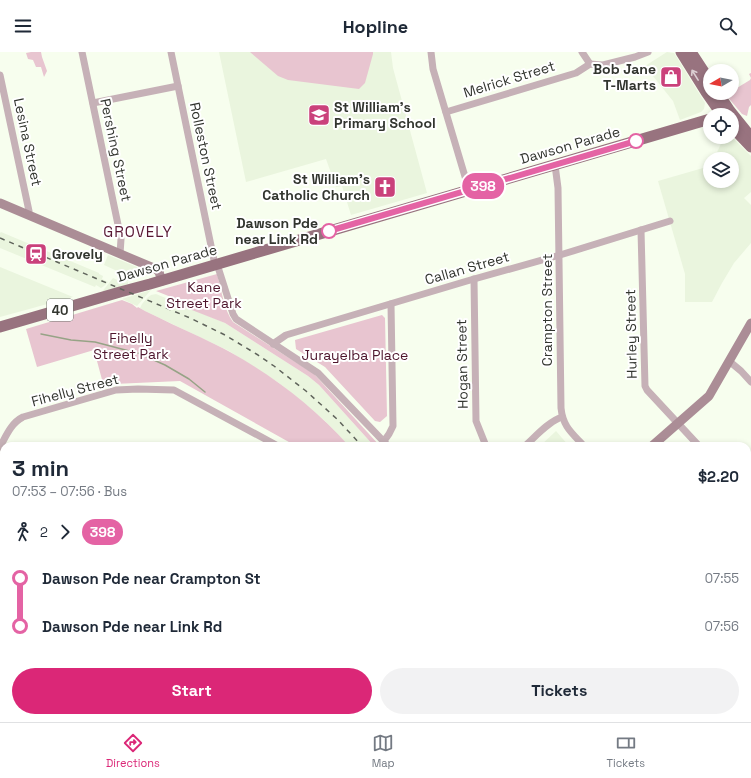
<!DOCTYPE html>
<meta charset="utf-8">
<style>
:root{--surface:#fff;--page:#f2f2f3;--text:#1f2937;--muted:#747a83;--line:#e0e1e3;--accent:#db2777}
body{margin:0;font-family:"Space Grotesk",sans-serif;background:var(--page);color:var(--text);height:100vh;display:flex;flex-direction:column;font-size:15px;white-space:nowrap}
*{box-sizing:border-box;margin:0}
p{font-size:13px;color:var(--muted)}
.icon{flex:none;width:22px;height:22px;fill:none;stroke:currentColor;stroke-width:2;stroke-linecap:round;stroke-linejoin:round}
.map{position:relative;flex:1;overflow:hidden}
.side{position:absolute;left:0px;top:390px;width:751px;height:280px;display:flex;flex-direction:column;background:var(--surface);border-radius:12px 12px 0 0;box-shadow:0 2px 6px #0003}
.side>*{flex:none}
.badge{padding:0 8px;border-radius:13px;font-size:14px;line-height:26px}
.needle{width:26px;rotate:260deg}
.buttons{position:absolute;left:703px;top:12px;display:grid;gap:8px}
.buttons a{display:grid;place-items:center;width:36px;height:36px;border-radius:50%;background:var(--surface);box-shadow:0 2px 6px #0003;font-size:20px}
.map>.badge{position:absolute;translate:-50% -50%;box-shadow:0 0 0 2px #fff}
.legs{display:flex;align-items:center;gap:6px;height:44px;padding:0 12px;font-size:13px}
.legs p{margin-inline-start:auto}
.headline{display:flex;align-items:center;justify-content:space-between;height:68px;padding:0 12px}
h1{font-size:22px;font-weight:600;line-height:30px}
.action{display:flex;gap:8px;margin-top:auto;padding:8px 12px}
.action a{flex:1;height:46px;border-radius:24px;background:var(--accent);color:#fff;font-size:16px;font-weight:600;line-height:46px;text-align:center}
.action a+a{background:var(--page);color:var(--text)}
ul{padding:0 12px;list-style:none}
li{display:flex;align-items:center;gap:14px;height:48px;font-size:15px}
li i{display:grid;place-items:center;width:6px;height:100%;margin:0 5px;background:currentColor}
li i::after{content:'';width:10px;height:10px;margin:-5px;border:3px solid;border-radius:50%;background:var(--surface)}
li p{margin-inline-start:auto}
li:first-child i{background:linear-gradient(#0000 50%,currentColor 0)}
li:last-child i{background:linear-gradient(currentColor 50%,#0000 0)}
header{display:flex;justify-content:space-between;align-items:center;height:52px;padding:0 12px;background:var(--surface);font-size:18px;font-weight:600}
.tabs{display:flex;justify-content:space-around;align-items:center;height:56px;border-top:1px solid var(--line);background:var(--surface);font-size:11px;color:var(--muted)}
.tabs a{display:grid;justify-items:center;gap:2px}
.tabs .active{color:var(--accent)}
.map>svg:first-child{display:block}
.built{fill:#eaf5de}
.green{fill:#e8c5d0}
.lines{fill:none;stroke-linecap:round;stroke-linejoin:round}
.stream{stroke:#96a386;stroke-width:1.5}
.street{stroke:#c6b1b7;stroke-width:7}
.secondary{stroke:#ab8d96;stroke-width:9}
.primary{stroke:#98737f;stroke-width:11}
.rail{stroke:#5f635b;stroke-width:1.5;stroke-dasharray:5 5;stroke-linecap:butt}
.oneway{stroke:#dbced2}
.line-1-casing{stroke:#fff;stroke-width:9}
.line-1{stroke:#e463a4;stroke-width:6}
.stop-1-dot{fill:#fff;stroke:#e463a4;stroke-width:2}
.labels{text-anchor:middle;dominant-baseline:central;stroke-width:4;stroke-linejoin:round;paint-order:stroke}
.shield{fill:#fff;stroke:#70726d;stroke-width:1}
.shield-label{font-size:13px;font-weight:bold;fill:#32352f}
.poi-label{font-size:14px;font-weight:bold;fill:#32352f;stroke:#fff;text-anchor:end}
.street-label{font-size:14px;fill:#32352f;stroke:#fff}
.stop-label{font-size:14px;font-weight:bold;fill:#32352f;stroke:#fff;text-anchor:end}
.park-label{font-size:14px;fill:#4e162d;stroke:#fff}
.neighbourhood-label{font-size:15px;letter-spacing:1px;fill:#581733;stroke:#fff}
</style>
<header><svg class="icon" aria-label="menu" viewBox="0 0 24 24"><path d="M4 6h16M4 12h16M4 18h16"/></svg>Hopline<svg class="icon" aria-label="search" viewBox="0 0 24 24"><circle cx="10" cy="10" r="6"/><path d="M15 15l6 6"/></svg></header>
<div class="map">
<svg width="751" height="670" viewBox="0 0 751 670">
<rect width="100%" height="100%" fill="#f7feee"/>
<g class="built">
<path d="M219,0H391L393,16L427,141L351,163L342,134L336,135L326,107L246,130Z"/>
<path d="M667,0L674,1L705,51L704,57L701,60L680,68L673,49L645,14Z"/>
<path d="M724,85H732L751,104V140L744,146L751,153V191L734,211L722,231L712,250H685V222L658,129L710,114V129H732V107H714Z"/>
<path d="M1,180L99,221V222L103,224L102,227L108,230L104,234L101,236L96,233L95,235L0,196V181Z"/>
<path d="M108,203L149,220L150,222L125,230L126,223L104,213Z"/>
<path d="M0,215L73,245L0,265Z"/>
<path d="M113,226L124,231L128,230V232L101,241Z"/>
<path d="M151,238L137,254L122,247Z"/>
<path d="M156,242L225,271L308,324L319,333L374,394H349L325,369L310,356L279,331L229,299L145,259L140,256L142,252L147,246L151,243Z"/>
<path d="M556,379L569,394H540Z"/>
<path d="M589,666H628L631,670H593Z"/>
</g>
<g class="green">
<path d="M31,0H41L42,5L47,19L44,25L41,15H36L33,8L28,7L26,1Z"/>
<path d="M250,0H373V2L365,31L359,37L288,28L278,24Z"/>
<path d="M751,21V53L749,55L747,64L742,62L726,43L729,41H732V39L750,28L751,26L749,22Z"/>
<path d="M217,222C221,236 224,258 233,270L314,322L380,394H374L319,333L308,324L225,271L174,251L176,247L156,239Z"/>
<path d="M122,248L132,252L137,256L138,255L145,259C164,268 182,277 200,285C210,290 221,295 230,300C275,325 315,356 349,394H296L180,329L114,332L104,335L94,298L37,315L26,277Z"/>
<path d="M382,263L385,266L387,364L380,370L375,369L325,315L296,297L295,288Z"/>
<path d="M0,457L1,464L4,465V666H160L158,670H0Z"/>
<path d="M488,666H589L593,670H486Z"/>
</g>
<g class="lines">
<g class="stream">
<path d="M41,282L71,288L95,290L133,300"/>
<path d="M138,301L165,313L189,327L205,340"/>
<path d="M0,597L4,598"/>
<path d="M63,666L65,670"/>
<path d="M140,670L147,666"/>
<path d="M546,670L550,666"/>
</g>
<g class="street">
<path d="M82,0L121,187L120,202"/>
<path d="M171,0L215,213"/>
<path d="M431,0L433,17L469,138"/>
<path d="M582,0L590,12"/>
<path d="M0,23L29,159L28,163"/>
<path d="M93,51L178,34"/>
<path d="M446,60L576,21L590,12L603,13L635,5L648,0"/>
<path d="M555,113L558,136L561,356C563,375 572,381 584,394"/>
<path d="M641,178L645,334L647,338L699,394"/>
<path d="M217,212L233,262L236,267L318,321L388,394"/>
<path d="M474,227L476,369L486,394"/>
<path d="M273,292L286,283L467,229L560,203L670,169"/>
<path d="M729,309L741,319L751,330"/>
<path d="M384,389L389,382L393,374L391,252"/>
<path d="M525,394C535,385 549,369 562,365"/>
<path d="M0,395C6,384 11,371 23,365L116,338L138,337L174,338L278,394"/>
<path d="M747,446L751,449"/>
<path d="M747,531H751"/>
<path d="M396,666L401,670"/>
<path d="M677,666L680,670"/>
<path d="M204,670L206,666"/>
<path d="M297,670L299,666"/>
<path d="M387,670L389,666"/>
<path d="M476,670L478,666"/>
</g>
<g class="secondary">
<path d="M0,151L156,217L159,220L162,229"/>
<path d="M652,394L709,344L751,271"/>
<path d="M0,406L4,409"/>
<path d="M747,610L751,609"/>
</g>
<g class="primary">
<path d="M681,0L706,40L722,63"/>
<path d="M691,0L710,29"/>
<path d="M718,41L730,59L751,85"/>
<path d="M732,75L751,95"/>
<path d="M0,275L120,240L150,232L710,67"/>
</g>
<g class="rail">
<path d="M0,186L190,266L225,283L258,303L274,314L306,339L337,367L362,394"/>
<path d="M602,666L606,670"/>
<path d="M611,666L615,670"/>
</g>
</g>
<defs><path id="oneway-shaft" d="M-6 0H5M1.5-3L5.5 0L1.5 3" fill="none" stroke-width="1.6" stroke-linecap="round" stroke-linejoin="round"/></defs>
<use class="oneway" href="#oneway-shaft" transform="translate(695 23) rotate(-122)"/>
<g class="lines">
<g class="line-1-casing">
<path id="line-1" d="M329,179L636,89"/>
</g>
<use href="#line-1" class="line-1"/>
</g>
<defs>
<g id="shop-square" transform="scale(1.15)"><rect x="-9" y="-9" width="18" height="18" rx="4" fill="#ca417b" stroke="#fff"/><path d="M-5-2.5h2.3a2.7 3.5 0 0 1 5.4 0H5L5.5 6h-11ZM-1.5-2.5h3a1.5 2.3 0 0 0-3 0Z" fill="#fff"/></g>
<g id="school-square" transform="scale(1.15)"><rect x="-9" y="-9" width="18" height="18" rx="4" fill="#ca417b" stroke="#fff"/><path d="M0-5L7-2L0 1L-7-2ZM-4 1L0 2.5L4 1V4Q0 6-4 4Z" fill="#fff"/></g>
<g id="church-square" transform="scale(1.15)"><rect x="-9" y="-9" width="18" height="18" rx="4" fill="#ca417b" stroke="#fff"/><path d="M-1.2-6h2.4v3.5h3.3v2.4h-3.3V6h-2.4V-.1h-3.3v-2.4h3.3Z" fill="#fff"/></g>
<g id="station-square" transform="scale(1.15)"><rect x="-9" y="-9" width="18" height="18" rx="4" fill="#ca417b" stroke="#fff"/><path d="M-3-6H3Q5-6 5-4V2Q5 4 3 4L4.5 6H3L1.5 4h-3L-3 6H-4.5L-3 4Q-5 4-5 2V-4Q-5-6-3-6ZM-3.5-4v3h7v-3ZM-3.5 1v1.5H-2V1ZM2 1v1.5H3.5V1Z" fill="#fff"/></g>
</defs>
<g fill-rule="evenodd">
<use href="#shop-square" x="671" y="25"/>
<use href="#school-square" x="319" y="63"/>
<use href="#church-square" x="385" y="135"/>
<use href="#station-square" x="36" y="202"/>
</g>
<g class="stop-1-dot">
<circle cx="636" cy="89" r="7"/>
<circle cx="329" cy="179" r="7"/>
</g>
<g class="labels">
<rect class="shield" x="47" y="247" width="26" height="22" rx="3"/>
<g class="shield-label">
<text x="60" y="258">40</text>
</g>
<g class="poi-label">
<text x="656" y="17">Bob Jane<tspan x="656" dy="16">T-Marts</tspan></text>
<text x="334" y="55" text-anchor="start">St William's<tspan x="334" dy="16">Primary School</tspan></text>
<text x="370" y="127">St William's<tspan x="370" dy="16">Catholic Church</tspan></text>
<text x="52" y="202" text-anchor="start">Grovely</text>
</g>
<g class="street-label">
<text transform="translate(509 27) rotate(-17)">Melrick Street</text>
<text transform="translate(28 90) rotate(78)">Lesina Street</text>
<text transform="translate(570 93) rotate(-16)">Dawson Parade</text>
<text transform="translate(116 98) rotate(78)">Pershing Street</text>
<text transform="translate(206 104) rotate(78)">Rolleston Street</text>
<text transform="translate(167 211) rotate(-16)">Dawson Parade</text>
<text transform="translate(467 216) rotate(-16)">Callan Street</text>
<text transform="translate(547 258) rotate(-90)">Crampton Street</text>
<text transform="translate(631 282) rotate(-91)">Hurley Street</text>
<text transform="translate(462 312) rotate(-91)">Hogan Street</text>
<text transform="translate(75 338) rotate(-15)">Fihelly Street</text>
</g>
<g class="stop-label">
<text x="318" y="171">Dawson Pde<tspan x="318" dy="16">near Link Rd</tspan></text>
</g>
<g class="park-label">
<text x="204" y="235">Kane<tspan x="204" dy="16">Street Park</tspan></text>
<text x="131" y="286">Fihelly<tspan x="131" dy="16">Street Park</tspan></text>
<text x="355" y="303">Jurayelba Place</text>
</g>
<g class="neighbourhood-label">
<text x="138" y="179">GROVELY</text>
</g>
</g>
</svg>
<div class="buttons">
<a><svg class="needle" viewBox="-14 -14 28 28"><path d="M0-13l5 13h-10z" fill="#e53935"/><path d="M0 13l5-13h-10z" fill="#747a83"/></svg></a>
<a><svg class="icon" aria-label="locate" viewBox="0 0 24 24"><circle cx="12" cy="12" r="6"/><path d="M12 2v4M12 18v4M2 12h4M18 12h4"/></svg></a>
<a><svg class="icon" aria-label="layers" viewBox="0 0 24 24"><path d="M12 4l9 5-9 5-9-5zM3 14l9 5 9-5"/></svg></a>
</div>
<b class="badge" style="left:483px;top:134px;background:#e463a4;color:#fff">398</b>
<section class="side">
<div class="headline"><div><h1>3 min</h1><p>07:53 – 07:56 · Bus</p></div><b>$2.20</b></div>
<div class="legs"><svg class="icon" aria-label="walk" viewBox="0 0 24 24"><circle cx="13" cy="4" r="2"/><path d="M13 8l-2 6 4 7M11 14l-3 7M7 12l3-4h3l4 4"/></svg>2<svg class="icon" aria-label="forward" viewBox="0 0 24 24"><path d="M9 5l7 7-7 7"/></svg><b class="badge" style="background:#e463a4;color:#fff">398</b></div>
<ul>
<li><i style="color:#e463a4"></i><b>Dawson Pde near Crampton St</b><p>07:55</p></li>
<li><i style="color:#e463a4"></i><b>Dawson Pde near Link Rd</b><p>07:56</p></li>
</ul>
<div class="action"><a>Start</a><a>Tickets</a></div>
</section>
</div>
<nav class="tabs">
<a class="active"><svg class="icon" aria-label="directions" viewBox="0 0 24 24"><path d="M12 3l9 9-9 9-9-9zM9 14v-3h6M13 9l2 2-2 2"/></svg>Directions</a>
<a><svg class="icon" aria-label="map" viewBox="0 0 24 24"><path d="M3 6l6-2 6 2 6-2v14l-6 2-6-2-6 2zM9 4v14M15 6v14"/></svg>Map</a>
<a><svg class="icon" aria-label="tickets" viewBox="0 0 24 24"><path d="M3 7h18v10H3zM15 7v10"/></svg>Tickets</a>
</nav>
